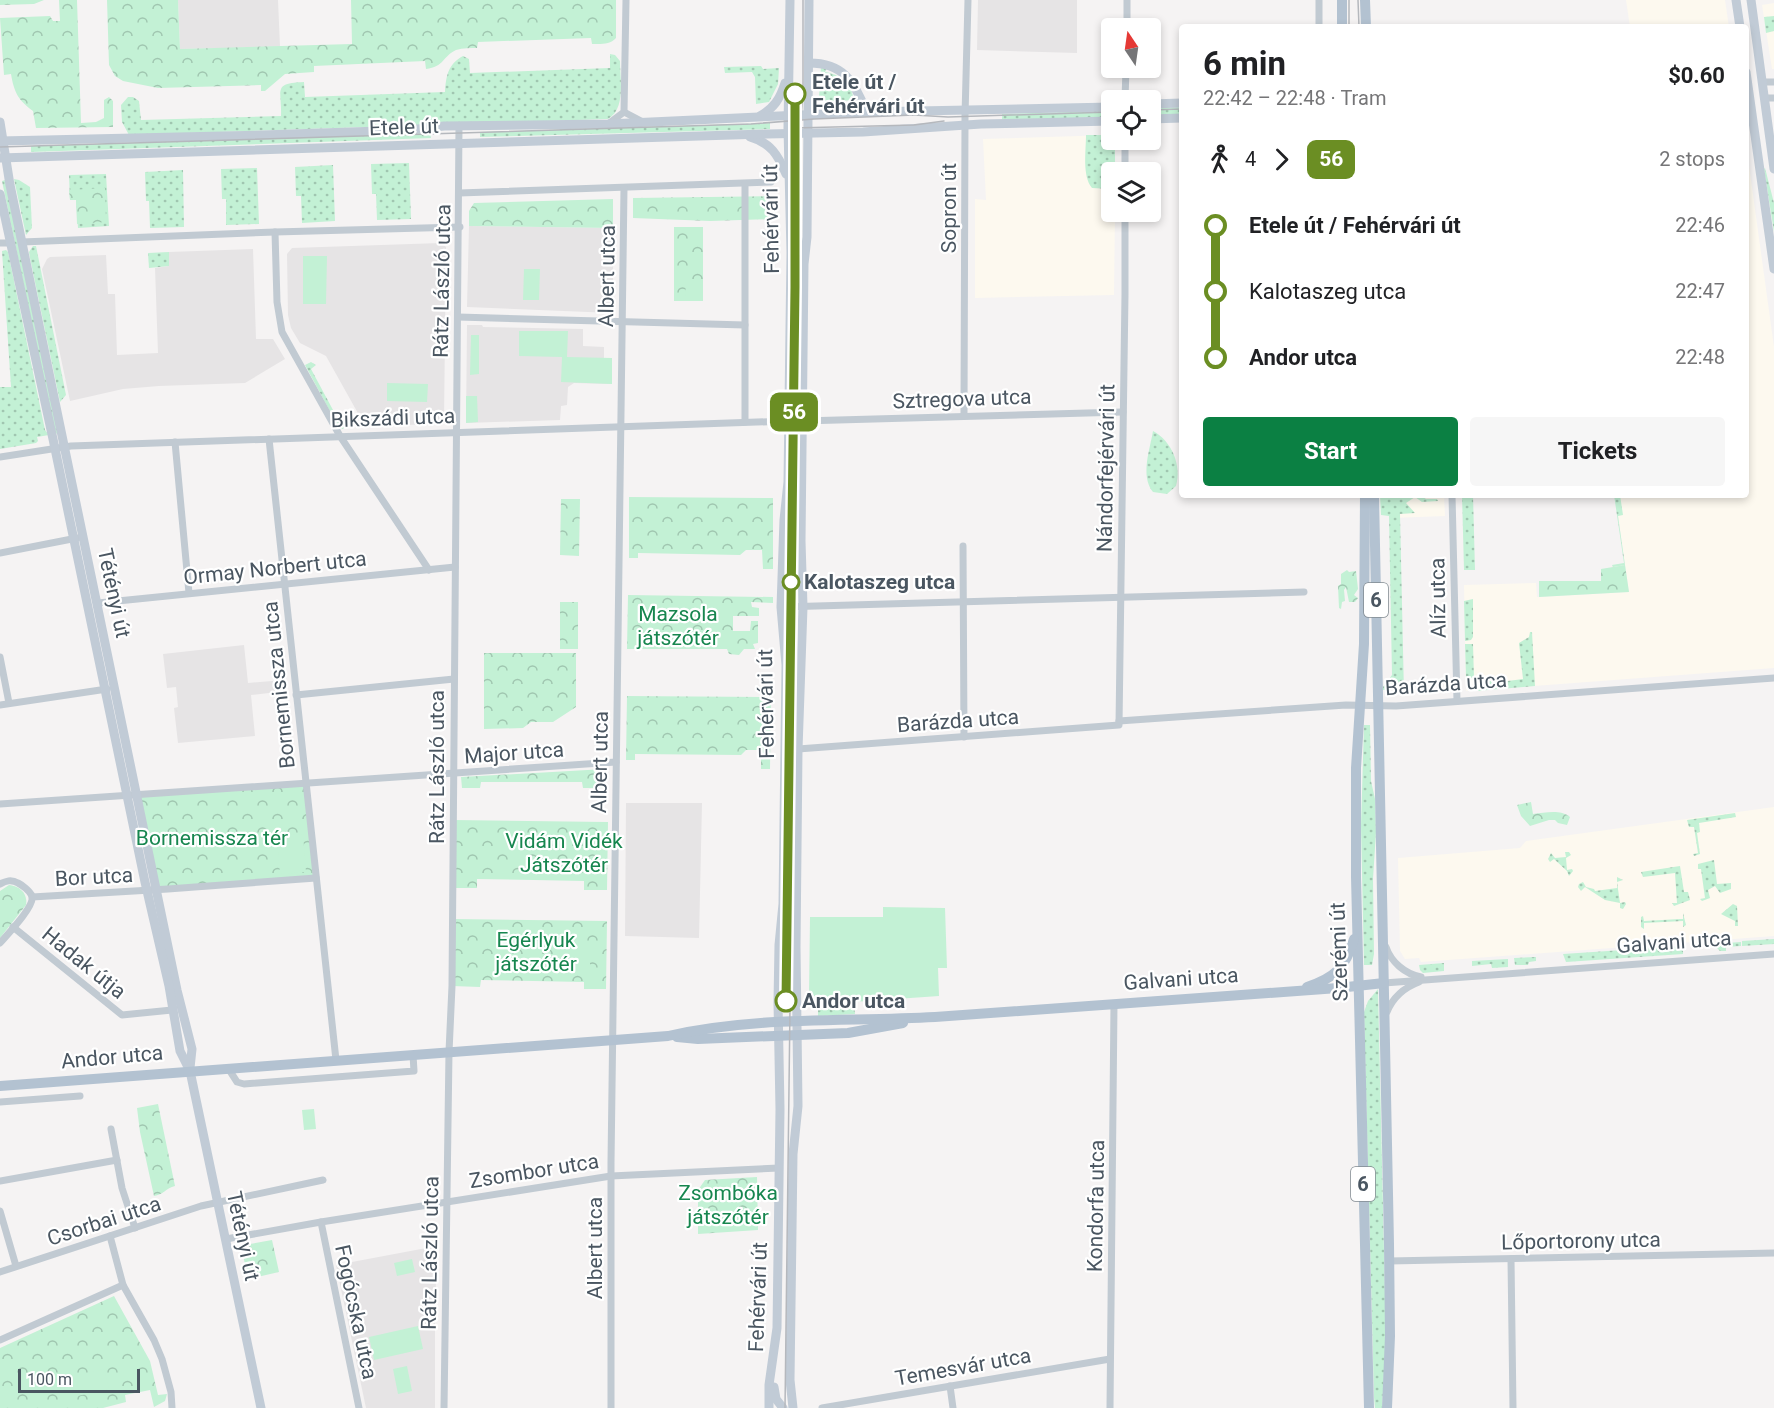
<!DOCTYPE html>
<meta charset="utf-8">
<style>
:root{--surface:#fff;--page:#f6f6f6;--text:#202124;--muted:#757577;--accent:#0b8043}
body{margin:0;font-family:Roboto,sans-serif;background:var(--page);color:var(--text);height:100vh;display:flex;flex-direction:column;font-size:22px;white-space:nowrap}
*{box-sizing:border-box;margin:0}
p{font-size:20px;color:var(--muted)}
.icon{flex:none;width:33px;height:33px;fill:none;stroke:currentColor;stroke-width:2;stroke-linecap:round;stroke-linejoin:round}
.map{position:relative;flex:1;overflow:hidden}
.sheet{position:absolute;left:1179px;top:24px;width:570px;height:474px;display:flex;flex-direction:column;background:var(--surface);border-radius:6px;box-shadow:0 3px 9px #0003}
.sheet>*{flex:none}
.badge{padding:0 12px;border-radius:9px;font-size:21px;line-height:39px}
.needle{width:39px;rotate:347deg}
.buttons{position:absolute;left:1101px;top:18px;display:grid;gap:12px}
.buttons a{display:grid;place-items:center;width:60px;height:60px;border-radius:6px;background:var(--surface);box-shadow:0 3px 9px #0003;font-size:30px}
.scale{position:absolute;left:18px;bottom:15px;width:122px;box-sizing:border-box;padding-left:6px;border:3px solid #4a5661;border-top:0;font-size:16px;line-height:21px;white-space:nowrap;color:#4a5661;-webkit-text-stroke:4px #fff;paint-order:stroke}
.map>.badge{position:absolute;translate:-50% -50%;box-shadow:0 0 0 3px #fff}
.legs{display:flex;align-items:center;gap:9px;height:66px;padding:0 24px;font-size:20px}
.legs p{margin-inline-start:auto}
.head{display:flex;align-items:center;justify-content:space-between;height:102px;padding:0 24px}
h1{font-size:33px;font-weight:700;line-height:45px}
.primary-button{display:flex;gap:12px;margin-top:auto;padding:12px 24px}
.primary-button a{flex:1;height:69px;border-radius:6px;background:var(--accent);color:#fff;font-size:24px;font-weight:700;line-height:69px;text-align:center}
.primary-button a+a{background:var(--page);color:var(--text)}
ul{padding:0 24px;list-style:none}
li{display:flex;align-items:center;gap:21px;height:66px;font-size:22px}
li i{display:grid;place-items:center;width:9px;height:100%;margin:0 8px;background:currentColor}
li i::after{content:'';width:15px;height:15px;margin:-8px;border:4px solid;border-radius:50%;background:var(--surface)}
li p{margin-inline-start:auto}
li:first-child i{background:linear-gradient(#0000 50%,currentColor 0)}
li:last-child i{background:linear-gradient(currentColor 50%,#0000 0)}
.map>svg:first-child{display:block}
.commercial{fill:#fdf9ef}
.education{fill:#e6e4e5}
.grass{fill:url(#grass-dots)}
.forest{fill:url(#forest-crowns)}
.pitch{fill:#c3f1d5}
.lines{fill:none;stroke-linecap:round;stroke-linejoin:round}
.street{stroke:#c1cad2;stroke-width:7}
.secondary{stroke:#c1cbd6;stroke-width:9}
.primary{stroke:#b3c2d1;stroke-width:10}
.tram{stroke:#b5b8bd;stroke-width:1.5}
.line-1-casing{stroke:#fff;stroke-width:14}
.line-1{stroke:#6b8e23;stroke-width:9}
.stop-1-dot{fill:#fff;stroke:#6b8e23;stroke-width:3}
.labels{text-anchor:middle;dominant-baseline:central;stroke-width:4.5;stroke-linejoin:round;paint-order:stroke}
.shield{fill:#fff;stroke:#808990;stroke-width:1.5}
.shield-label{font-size:20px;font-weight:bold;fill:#4a5661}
.stop-label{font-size:21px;font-weight:bold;fill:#4a5661;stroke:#fff;text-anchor:start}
.street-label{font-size:21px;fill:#4a5661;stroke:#fff}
.park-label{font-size:21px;fill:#17864f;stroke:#fff}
</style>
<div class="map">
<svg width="1774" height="1408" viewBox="0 0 1774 1408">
<defs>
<pattern id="grass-dots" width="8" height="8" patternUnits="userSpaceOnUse" patternTransform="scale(1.5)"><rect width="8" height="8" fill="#c3f1d5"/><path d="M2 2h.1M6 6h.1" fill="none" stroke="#a0c6b0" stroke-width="1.8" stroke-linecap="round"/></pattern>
<pattern id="forest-crowns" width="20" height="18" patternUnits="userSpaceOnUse" patternTransform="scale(1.5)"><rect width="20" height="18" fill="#c3f1d5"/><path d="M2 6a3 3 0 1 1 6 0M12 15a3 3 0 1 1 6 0" fill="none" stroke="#a0c6b0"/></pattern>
</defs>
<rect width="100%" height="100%" fill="#f5f3f3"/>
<g class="commercial">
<path d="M1626,0H1725L1729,27H1630Z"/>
<path d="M1774,3V69H1772L1762,5Z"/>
<path d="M1111,135L1112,140H1115V172H1112V212H1115L1114,295L975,298V199L986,200L983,139Z"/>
<path d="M1746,144L1774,347V668L1466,691L1464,585L1536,583L1537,597L1629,592L1615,495H1746Z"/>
<path d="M1391,495H1444L1445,516L1392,518Z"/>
<path d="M1774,807V936L1421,962L1419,958L1405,959L1400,951L1398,858L1520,848L1526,841Z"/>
</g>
<g class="education">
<path d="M178,0H278L280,47L180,49Z"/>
<path d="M978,0H1077V53L977,50Z"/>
<path d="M469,226L613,228V313L467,307Z"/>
<path d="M441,243L446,247L444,420L441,424L368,426L364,424L326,356L300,343L291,328L288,315L287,254L292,248Z"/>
<path d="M253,249L256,339H273L285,359L245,383L159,386L123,389L70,401L42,269L47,259L50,257L106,255L108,294H115L117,355L158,353L155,268L169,266V252Z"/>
<path d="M467,325H482L483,327L583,329V346L604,347V358H612V384L574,383L568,387L567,405L561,406L560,420L466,423Z"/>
<path d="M244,645L248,683L284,680L286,691L251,695L255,736L178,743L174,708L178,707L176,687L167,688L163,654Z"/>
<path d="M626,803H702L699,938L625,936Z"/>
<path d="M437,1246L435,1316V1408H366L336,1265Z"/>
</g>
<g class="grass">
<path d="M1774,16V31L1766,33L1764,17Z"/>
<path d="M610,54L615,55L620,61C620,79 626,109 608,119L129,135L122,122L121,105L128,97H133L139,101L141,120L281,116C282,90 272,83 304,82L305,97L445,92C446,76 448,64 463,56L469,59L470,73L610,68Z"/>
<path d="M761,66L763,69L779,68L778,84L769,102L756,104L755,77L752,72L725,73L724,67Z"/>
<path d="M821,67L827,68L825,72C841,75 851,82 854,100L824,102L819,97Z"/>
<path d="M1182,107V114L1151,115L1150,108Z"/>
<path d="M1104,111V117L1002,121V114Z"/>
<path d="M770,123V129L480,137V132Z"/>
<path d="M430,133L431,138L31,152V146Z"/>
<path d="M1111,135L1112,140H1115V172H1112L1111,189L1092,188C1082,176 1086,151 1086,135Z"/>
<path d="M409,163L411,219L377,220L376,194H372L371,164Z"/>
<path d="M333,165L335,221L302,223L301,196H296L295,167Z"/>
<path d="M257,168L259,224L226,225V199H222L221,169Z"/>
<path d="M1765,168L1774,203V232L1764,169Z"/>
<path d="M183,170L184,227L150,228L149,201H146L145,172Z"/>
<path d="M106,174L109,226L78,228L76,200H70L69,175Z"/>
<path d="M14,179L19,180L30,187L32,228L26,235Z"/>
<path d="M5,180L58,433L55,434L2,181Z"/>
<path d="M33,246H36L66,395L60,402L30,258L29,252Z"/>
<path d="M6,250L8,252L45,430L49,435L37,437L38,441L36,443L0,449V387H11L2,251Z"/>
<path d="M169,252V266L149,268L148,253Z"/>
<path d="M311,362L316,365L311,369L340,423L346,420V425L343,429L339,428L305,365Z"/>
<path d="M1153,431C1172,441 1182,466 1176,486L1167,494L1153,492C1140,476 1150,449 1153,431Z"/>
<path d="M1380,495H1420L1426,499H1437L1438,501L1422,502L1415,497L1406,503L1415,513L1400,514L1404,694H1394V689L1383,690V687L1392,675L1389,516L1381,515Z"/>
<path d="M1462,495H1473L1475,570H1464Z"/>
<path d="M1614,495H1620L1623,515L1618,516L1625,565L1613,567L1612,565L1624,563Z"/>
<path d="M1473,599V637L1471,640L1465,641L1464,601Z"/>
<path d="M1530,632H1532L1535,686L1500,689V682L1523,679L1519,643L1529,637Z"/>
<path d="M1465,644H1473L1474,678H1466Z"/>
<path d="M1484,680L1496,682L1497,689L1478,691V681Z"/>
<path d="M1364,725H1370L1371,781L1375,799L1376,832L1373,879L1374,954L1372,965H1364L1361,826Z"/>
<path d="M1735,813L1736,817L1699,823L1700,832L1697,833L1700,854L1694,856L1693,854L1698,853L1694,827H1689L1687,820Z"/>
<path d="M1565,852H1569L1571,855L1566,858L1567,870L1572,869L1573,871L1569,876L1567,871L1554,859L1550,862L1548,859L1551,853L1555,858L1566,857Z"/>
<path d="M1714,860L1717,884L1731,883V889L1720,893L1715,886L1708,890L1710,898L1702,901L1700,899L1705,898L1701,869H1698V864Z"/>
<path d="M1680,866L1684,892H1688L1690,900L1674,906L1672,903H1677L1675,873L1643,877L1641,872Z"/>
<path d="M1617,877L1623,880L1617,882L1620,903L1625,902L1626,904L1623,909L1620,908V903L1605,900L1585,887L1581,891L1578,887L1579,884L1583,882L1586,887L1594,889L1595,891L1617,888Z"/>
<path d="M1733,904L1737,906L1738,926H1735V921L1721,914Z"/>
<path d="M1683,913L1686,925L1683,927V921L1644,923V929L1641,927V917L1643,916L1644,921L1680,919H1683Z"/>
<path d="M1774,939V944L1742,946V941Z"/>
<path d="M1741,942V946L1726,947V951H1720L1713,944Z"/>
<path d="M1683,946V954L1566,962L1563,954Z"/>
<path d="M1536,957V961L1529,962L1528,965H1515L1514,958Z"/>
<path d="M1508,959V967L1492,968L1491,964L1472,966V961Z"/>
<path d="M1444,963V971L1423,973L1420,970L1419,965Z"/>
<path d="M1378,989L1386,1338L1382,1408H1375L1374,1397L1364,1012L1368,1001Z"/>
<path d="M854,1005L855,1014L818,1016V1007Z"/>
</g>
<g class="forest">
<path d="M0,0H44L34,4L0,5Z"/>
<path d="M59,0H77L81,123L96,122L104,118V100L109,97L113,101V127L36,128L33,111C18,100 14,92 11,74L4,75L0,18L50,16L53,21H60Z"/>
<path d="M107,0H178L180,49L352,44L351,0H616V38C610,45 601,44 592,44L591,38L478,42L477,48C471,48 463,48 456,50C443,56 444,67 426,69L425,61L314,66V72L285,74L265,91H261V85L158,88L123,81L115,76L109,65Z"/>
<path d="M105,188L106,222L77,224L76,200H70L69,190Z"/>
<path d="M776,196V219L710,221L633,218V198Z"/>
<path d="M613,199V228L469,226V211L474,203Z"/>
<rect x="674" y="227" width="29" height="74"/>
<path d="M629,497L773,498V569H763L762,550H746L740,555L638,553V558H629Z"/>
<path d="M561,499H580L579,556L560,555Z"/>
<path d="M1625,565L1629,592L1539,597V581H1601V569Z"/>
<path d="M1347,570L1349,572L1356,571L1358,589L1354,595L1358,598L1355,602H1349L1346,587L1344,590L1345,601L1342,602L1341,609L1339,608L1338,586L1341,584V574Z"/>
<path d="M628,595L773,597V603L751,602L752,607L759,608V616H733V631H750L751,621H758V643L753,644L755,649H744L739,655L729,654L727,649H627Z"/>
<rect x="560" y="602" width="18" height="47"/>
<path d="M484,653H576V707L553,722H531L523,728L484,729Z"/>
<path d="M627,696L771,697L770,769H761V750H746L741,755L635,754V760H626Z"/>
<path d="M605,769V788H583L582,782H481L480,788H462L461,777Z"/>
<path d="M306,784L316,878L157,890L138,795Z"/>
<path d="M1531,802L1533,814C1545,813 1560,809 1570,817L1567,825L1558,823L1555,820H1549L1530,826L1521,816L1517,805Z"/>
<path d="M453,820L608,822L607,890H584V881L477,879V888H453Z"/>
<path d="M9,885C20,886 28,894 26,905L0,938V891Z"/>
<path d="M452,919L607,921L606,989H584V982L481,980L480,987L452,986Z"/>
<path d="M158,1104L175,1186C166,1188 163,1195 154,1196L140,1132L137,1108Z"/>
<path d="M757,1177L758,1230L698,1234V1190L705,1180Z"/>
<path d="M272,1240L279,1272L248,1279L243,1255L250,1244Z"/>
<path d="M114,1296L150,1361L158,1395L167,1394L165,1401L154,1407L150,1390L125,1395L126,1402L103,1408H0V1348Z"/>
</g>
<g class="pitch">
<path d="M303,256H327L326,304H303Z"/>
<path d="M524,269H540L539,300H523Z"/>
<path d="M686,280H703V301H685Z"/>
<path d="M519,331H568L567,357L612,358V384L561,382L562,357L519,356Z"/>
<path d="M471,335H479V374L470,375Z"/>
<path d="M387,383L428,384L427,402L387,401Z"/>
<path d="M466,396H477L478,422L466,423Z"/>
<path d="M697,631H729V647L697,646Z"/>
<path d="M303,834L306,872L280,874L277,836Z"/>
<path d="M883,907L945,908L947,968H938L939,996L853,1002L852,998L847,999V1003L817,1005V996H809L810,917H883Z"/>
<rect x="553" y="948" width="37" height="21"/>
<path d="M314,1109L316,1129L304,1130L302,1110Z"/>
<path d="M738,1210C748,1208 752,1214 752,1224H732L733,1214Z"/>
<path d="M412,1259L415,1272L397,1276L394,1263Z"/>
<path d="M418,1326L423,1349L374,1360L369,1337Z"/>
<path d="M407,1366L412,1391L398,1394L393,1369Z"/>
<path d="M104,1369L109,1389L73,1397L69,1377Z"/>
</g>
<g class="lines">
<g class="street">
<path d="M1319,0V27"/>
<path d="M1127,28V0"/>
<path d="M1762,82H1774"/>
<path d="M1764,98H1774"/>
<path d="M1125,100L1126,68"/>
<path d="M624,112L643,122"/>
<path d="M608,124L624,112L626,0"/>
<path d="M1125,172V140"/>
<path d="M459,193L771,182"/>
<path d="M275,232L277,302L282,332L340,436L429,570"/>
<path d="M22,242L275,232L460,227"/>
<path d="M0,243H10"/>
<path d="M458,317L745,325"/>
<path d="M964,415L965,116L968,0"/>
<path d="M802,421L1123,412"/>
<path d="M745,422V184"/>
<path d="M269,439L336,1060"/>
<path d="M175,442L189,593"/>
<path d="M0,457L71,446L789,421"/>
<path d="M1452,495L1457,701"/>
<path d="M963,546L964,737"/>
<path d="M0,553L77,538"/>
<path d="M98,603L455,567"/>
<path d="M781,607L1304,592"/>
<path d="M0,657L9,703"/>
<path d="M296,695L454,679"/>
<path d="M0,705L107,689"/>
<path d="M1119,721L1346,705L1396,706L1774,678"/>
<path d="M798,749L1119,725L1125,294V212"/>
<path d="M0,804L616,762"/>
<path d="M0,884C6,881 11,879 18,883C22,885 30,891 32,896C35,906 7,935 0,943"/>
<path d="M32,897L168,889L316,878"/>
<path d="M13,927L122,1015L172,1010"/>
<path d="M1386,947C1391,962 1405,974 1421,977"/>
<path d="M1384,983L1774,954"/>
<path d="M1387,1012C1393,997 1403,988 1419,982"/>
<path d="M228,1068L237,1082L244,1084L414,1071L413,1055"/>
<path d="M0,1102L80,1096"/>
<path d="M111,1129L122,1188L135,1228"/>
<path d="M0,1181L117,1160"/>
<path d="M0,1211L16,1266"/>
<path d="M321,1222L359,1408"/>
<path d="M110,1236L123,1285L154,1340L162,1359L171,1392L172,1408"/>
<path d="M226,1239L321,1222L611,1176L779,1168"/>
<path d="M1511,1259L1513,1408"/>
<path d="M1389,1261L1774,1253"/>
<path d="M0,1272L201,1206L323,1180"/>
<path d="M0,1340L123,1285"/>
<path d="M950,1386L953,1408"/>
<path d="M444,1408L449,1052L452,986L459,126"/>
<path d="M611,1408V1163L624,188"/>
<path d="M822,1408L1110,1359"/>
<path d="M1110,1408L1114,1004"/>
</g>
<g class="secondary">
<path d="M1736,0L1740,27"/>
<path d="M1751,0L1774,169"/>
<path d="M809,63C845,63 853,82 867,112"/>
<path d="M1746,72L1774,269"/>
<path d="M1150,104L1182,103"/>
<path d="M760,116C774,108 780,99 785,83"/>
<path d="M1150,119L1182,118"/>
<path d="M0,122L10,185L177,990L192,1049L190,1068"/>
<path d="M750,137C771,143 778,155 786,174"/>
<path d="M0,141L262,135L409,130L444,126L608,124L867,112L1112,107"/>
<path d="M0,158L767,134L863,132L981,124L1112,121"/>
<path d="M0,194L53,439L145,882L169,986L180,1051L190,1071L194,1090L261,1408"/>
<path d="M774,1387L776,1399L783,1408"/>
<path d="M769,1408V1385L777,1328L780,1109L778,1002L779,945L783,904L786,665L781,607L784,520L788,482L791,253L788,128L790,0"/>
<path d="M793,1408L790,1380L793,1154L798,1106L796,947L798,749L803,607L801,541L804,264L807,237L809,0"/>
</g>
<g class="primary">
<path d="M1342,0V27"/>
<path d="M1365,0L1366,27"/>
<path d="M1365,495L1364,644L1356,768V877L1369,1408"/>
<path d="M1374,495L1389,1244L1390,1336L1387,1408"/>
<path d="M1307,987C1335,978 1346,967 1354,939"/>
<path d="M677,1037L698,1039L848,1033L903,1023"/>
<path d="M0,1086L668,1036C755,1016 846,1022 935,1017C1069,1008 1203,997 1338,988L1384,983"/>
</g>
<g class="tram">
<path d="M1349,0V27"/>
<path d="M1358,0L1359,27"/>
<path d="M1150,110L1182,109"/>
<path d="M794,128L914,125L944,121"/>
<path d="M0,147L751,124L814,119L914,115L948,117L1112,112"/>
<path d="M785,1408L799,286V145L803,91V0"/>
</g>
</g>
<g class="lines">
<g class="line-1-casing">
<path id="line-1" d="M786,1001L795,287V94"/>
</g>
<use href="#line-1" class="line-1"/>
</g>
<g class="stop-1-dot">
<circle cx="795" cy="94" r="10"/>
<circle cx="791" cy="582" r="8"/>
<circle cx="786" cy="1001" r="10"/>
</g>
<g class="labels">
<g class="shield">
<rect x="1364" y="583" width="24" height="34" rx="4.5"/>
<rect x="1351" y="1167" width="24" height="34" rx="4.5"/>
</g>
<g class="shield-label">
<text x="1376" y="600">6</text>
<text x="1363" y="1184">6</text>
</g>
<g class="stop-label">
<text x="812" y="82">Etele út /<tspan x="812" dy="24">Fehérvári út</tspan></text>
<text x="804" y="582">Kalotaszeg utca</text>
<text x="802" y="1001">Andor utca</text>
</g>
<g class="street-label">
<text transform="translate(404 127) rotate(-2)">Etele út</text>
<text transform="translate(949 208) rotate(-90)">Sopron út</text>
<text transform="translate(771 219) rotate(-91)">Fehérvári út</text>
<text transform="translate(607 276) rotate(-89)">Albert utca</text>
<text transform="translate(442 281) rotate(-89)">Rátz László utca</text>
<text transform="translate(962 399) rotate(-2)">Sztregova utca</text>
<text transform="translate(393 418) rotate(-2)">Bikszádi utca</text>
<text transform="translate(1106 468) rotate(-89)">Nándorfejérvári út</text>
<text transform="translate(275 568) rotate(-6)">Ormay Norbert utca</text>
<text transform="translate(114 593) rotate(78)">Tétényi út</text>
<text transform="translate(1438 598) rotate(-91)">Alíz utca</text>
<text transform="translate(1446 684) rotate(-4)">Barázda utca</text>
<text transform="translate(279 685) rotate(-96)">Bornemissza utca</text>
<text transform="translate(766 704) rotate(-91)">Fehérvári út</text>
<text transform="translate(958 721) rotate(-4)">Barázda utca</text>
<text transform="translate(514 753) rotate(-4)">Major utca</text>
<text transform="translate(600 762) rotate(-89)">Albert utca</text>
<text transform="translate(437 767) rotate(-90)">Rátz László utca</text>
<text transform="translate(94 877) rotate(-3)">Bor utca</text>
<text transform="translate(1674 942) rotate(-4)">Galvani utca</text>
<text transform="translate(1339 952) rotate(-92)">Szerémi út</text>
<text transform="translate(84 963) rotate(39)">Hadak útja</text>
<text transform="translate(1181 979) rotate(-4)">Galvani utca</text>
<text transform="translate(112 1057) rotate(-5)">Andor utca</text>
<text transform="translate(534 1171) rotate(-9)">Zsombor utca</text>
<text transform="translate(1096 1206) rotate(-89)">Kondorfa utca</text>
<text transform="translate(104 1221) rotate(-18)">Csorbai utca</text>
<text transform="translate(243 1236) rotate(78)">Tétényi út</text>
<text transform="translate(1581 1241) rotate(-1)">Lőportorony utca</text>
<text transform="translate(595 1248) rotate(-90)">Albert utca</text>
<text transform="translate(430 1253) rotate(-89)">Rátz László utca</text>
<text transform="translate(758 1297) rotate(-88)">Fehérvári út</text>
<text transform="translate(356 1312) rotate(78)">Fogócska utca</text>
<text transform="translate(963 1367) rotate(-10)">Temesvár utca</text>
</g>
<g class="park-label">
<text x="678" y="614">Mazsola<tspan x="678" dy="24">játszótér</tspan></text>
<text x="212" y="838">Bornemissza tér</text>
<text x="564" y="841">Vidám Vidék<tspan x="564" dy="24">Játszótér</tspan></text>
<text x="536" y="940">Egérlyuk<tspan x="536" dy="24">játszótér</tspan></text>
<text x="728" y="1193">Zsombóka<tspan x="728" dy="24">játszótér</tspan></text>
</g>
</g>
</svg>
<div class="buttons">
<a><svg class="needle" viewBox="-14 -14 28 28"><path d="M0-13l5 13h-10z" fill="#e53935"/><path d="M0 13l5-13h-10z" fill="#757577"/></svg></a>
<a><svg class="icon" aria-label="locate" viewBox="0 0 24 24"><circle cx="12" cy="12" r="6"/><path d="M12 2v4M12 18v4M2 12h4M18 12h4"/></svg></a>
<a><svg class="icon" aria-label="layers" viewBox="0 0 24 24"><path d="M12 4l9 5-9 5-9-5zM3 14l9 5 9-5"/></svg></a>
</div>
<div class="scale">100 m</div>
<b class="badge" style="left:794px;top:412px;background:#6b8e23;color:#fff">56</b>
<section class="sheet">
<div class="head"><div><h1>6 min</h1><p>22:42 – 22:48 · Tram</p></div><b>$0.60</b></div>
<div class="legs"><svg class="icon" aria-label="walk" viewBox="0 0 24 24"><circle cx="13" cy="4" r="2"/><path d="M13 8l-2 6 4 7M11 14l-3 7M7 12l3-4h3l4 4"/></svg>4<svg class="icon" aria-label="forward" viewBox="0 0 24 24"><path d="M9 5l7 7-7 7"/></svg><b class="badge" style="background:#6b8e23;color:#fff">56</b><p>2 stops</p></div>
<ul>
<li><i style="color:#6b8e23"></i><b>Etele út / Fehérvári út</b><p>22:46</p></li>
<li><i style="color:#6b8e23"></i><span>Kalotaszeg utca</span><p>22:47</p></li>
<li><i style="color:#6b8e23"></i><b>Andor utca</b><p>22:48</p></li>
</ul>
<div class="primary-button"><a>Start</a><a>Tickets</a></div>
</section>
</div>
